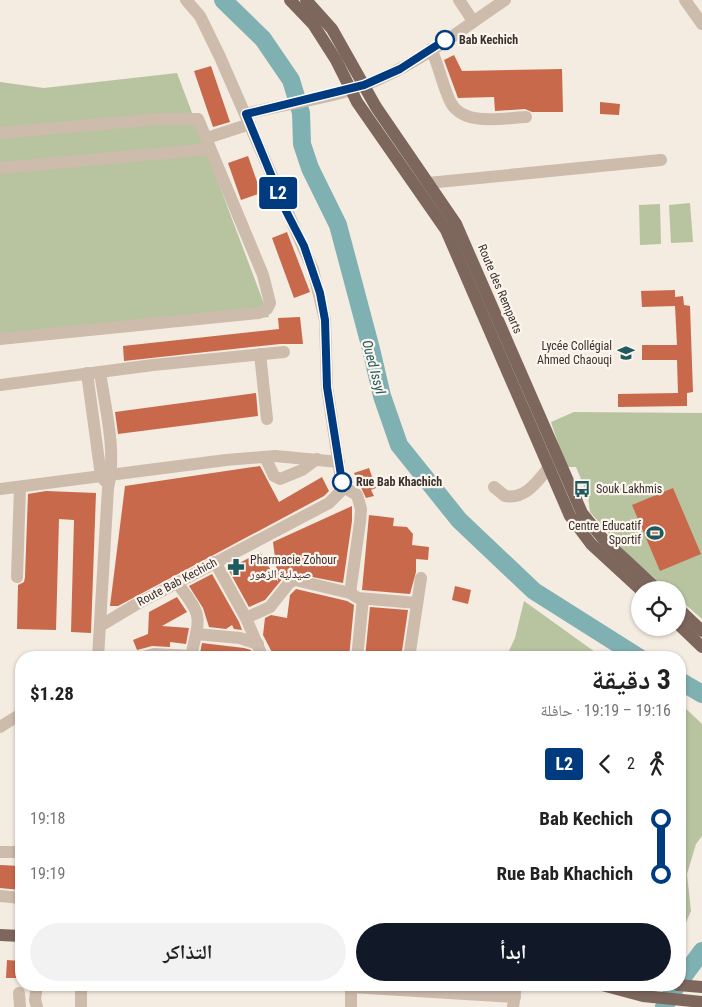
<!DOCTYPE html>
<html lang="ar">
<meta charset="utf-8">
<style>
:root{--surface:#fff;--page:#f2f2f2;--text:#222;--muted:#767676;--accent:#111827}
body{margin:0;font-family:"Roboto Condensed","Noto Naskh Arabic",sans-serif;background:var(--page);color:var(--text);direction:rtl;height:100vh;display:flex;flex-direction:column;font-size:19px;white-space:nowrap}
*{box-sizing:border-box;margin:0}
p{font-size:16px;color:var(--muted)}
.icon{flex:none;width:28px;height:28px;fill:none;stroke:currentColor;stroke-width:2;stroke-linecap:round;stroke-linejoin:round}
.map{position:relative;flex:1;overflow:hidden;direction:ltr}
.panel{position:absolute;left:15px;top:651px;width:671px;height:340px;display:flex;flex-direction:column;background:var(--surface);border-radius:20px;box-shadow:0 1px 4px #0004;direction:rtl}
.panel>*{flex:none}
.badge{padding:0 10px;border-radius:4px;font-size:18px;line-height:32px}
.tools{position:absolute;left:631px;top:581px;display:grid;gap:10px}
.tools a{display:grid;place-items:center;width:55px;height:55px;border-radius:50%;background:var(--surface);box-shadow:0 1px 4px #0004;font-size:25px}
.map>.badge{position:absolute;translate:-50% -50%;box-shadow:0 0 0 2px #fff}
.legs{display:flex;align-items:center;gap:8px;height:55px;padding:0 15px;font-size:16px}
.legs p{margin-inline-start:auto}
.headline{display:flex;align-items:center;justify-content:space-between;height:85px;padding:0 15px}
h1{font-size:28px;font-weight:700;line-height:38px}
.action{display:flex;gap:10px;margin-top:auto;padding:10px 15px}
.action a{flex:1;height:58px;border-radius:30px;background:var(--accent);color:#fff;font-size:20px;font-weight:700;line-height:58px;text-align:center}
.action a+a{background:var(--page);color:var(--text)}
ul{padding:0 15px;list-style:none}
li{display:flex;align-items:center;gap:18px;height:55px;font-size:19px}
li i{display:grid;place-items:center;width:8px;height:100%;margin:0 6px;background:currentColor}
li i::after{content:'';width:12px;height:12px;margin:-6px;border:4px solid;border-radius:50%;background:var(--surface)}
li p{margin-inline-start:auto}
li:first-child i{background:linear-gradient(#0000 50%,currentColor 0)}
li:last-child i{background:linear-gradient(currentColor 50%,#0000 0)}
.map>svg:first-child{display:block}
.green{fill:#b8c4a0}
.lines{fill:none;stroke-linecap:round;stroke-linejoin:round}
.river{stroke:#7fb0b2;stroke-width:18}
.building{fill:#c8694b}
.minor{stroke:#cdbbac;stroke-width:12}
.major{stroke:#7d675c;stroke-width:12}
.line-1-casing{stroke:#fff;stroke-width:11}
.line-1{stroke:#003b80;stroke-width:8}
.stop-1-dot{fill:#fff;stroke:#003b80;stroke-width:2.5}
.labels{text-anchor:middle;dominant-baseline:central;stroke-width:4.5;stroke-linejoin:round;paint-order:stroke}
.stop-label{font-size:12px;font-weight:bold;fill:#3b302b;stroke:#fbf5ee;text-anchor:start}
.street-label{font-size:12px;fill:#3b302b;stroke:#fbf5ee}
.poi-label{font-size:12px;fill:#3b302b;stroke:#fbf5ee;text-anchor:end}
.water-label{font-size:14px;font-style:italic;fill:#1f5a5e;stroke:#fbf5ee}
</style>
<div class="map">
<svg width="702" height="1007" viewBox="0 0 702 1007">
<rect width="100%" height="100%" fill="#f4ebe1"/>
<g class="green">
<path d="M177,73L269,317L0,344V82L44,88Z"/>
<path d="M690,203L693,242L671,243L669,205Z"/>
<path d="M660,204L661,244L640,245L639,205Z"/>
<path d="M574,412L702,413V619L678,598V590H668L626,553L590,512L588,496L576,467H566L551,422Z"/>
<path d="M524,601L602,657H506L515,638Z"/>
<path d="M680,703L702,724V836L696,844L687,874L691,911L680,936Z"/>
</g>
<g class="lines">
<g class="river">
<path d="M223,0L263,39L291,80L301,113L302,144L310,168L338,225L371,349L382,396L399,445L459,520L534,591L640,658"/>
<path d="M680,681L702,694"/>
<path d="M680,981L702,951"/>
<path d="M664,1007L677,985"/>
</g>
</g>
<g class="building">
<path d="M454,55L462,71L562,69L563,112H532L525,109L495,111L494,97L458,98L444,60Z"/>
<path d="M211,66L230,122L213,127L194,71Z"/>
<path d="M600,102L620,104L619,115L600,114Z"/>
<path d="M248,156L261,193L241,200L228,163Z"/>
<path d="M287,232L310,292L294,298L272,238Z"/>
<path d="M675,290V297L683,296L684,305L690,306L693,392L687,393V406L618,407V394L678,393L677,360H642V345H677L675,306L642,307L641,291Z"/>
<path d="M300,317L303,344H280L124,361L123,346L279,329L278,318Z"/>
<path d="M256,393L258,416L118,434L115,412Z"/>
<path d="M260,466L279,502L322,477L329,491L324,496L118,606H110L125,486Z"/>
<path d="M369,468L376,488L371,490L374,496L366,498L354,473Z"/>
<path d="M673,488L701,554L660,571L632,505Z"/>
<path d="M46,491L96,493L91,633L71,632L74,520L59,519L56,630L17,629L18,585L24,582L25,577L28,494Z"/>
<path d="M352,506V521L343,583L292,573L283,578L265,600L249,607L228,569L260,552L278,582L273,542Z"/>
<path d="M369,515L394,518L393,526L407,527L413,534L412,545L429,547L428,560L416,559V572L410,594L362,590Z"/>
<path d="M212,574L239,622L242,630L234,629L232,625L226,629L209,627L203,608L189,586Z"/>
<path d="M455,586L471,590L468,604L452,600Z"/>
<path d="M296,589L347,601L354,605L349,658H275L263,635L265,618L271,615L287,618L290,595Z"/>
<path d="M177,597L187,612L162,626L189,628L186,644L170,642V647L152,646L137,650L133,640L148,634L149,612Z"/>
<path d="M370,607L408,610L401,658H365Z"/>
<path d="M202,643L244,648L251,650L254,658H199Z"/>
<path d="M0,865L21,866V890L0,888Z"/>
<path d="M7,960L21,961V978H6Z"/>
</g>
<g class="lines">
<g class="minor">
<path d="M459,0L473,21"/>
<path d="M685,0L702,24"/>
<path d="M431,49C439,66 442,84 450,101C462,127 503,118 526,117"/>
<path d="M246,114C285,103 327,100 365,85C416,66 460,30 505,0"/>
<path d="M0,133L158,119H198L263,275L270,303L267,309L259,313L0,339"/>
<path d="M207,138L250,124"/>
<path d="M0,168L210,149"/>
<path d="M428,183L661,160"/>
<path d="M260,354L267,419"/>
<path d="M87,373L101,476L105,481"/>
<path d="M0,385L153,365L284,352"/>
<path d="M265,457L274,476L280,479L302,470L317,459"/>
<path d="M342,486L357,495L361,509L360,522L350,593"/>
<path d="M494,487L505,496C530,500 541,474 556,460"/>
<path d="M0,489L226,460L275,456L339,462"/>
<path d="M215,562L246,618L263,658"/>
<path d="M17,577L20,487"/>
<path d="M177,583C205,619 199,615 191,658"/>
<path d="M246,618L270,607L289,583L295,580L350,593L358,598L417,603"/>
<path d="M100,626L135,605L329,503L340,492L342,486L327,387L325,320L313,270L220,57L200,16L186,0"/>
<path d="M196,634L240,638L258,644"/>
<path d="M98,658L108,488C117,451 105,408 100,372"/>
<path d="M139,658L154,654L191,656"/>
<path d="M357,658L363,599"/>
<path d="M409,658L421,578"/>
<path d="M0,727L21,714"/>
<path d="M0,852H21"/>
<path d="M0,896L21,898"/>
<path d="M37,985L35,1000L37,1007"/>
<path d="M351,987L515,997"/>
<path d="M19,993L20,1007"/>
<path d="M81,1007V985"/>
<path d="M351,1007V985"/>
<path d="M513,1007L516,985"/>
</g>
<g class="major">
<path d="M290,0L313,24L336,60L357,102L446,230L570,516L591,544L641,590"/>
<path d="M306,0L332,29L376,107L456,224L582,513L604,540L658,590"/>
<path d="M678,608L702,631"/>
<path d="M678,624L702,647"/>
<path d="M0,935L21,936"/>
<path d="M602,985L643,996L702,1002"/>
<path d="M678,985L702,987"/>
</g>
</g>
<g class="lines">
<g class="line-1-casing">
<path id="line-1" d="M342,482L327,387L325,320L320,293L304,246L286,211L246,114L364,85L400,69L445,40"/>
</g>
<use href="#line-1" class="line-1"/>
</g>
<defs>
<g id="school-bare" transform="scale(1.35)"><path d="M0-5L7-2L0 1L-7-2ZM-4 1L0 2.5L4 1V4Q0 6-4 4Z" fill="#1f5a5e" stroke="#fbf5ee" stroke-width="2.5" paint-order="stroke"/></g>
<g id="bus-bare" transform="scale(1.35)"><path d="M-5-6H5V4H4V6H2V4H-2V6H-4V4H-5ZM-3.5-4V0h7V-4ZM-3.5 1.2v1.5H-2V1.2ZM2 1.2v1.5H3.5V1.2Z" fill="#1f5a5e" stroke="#fbf5ee" stroke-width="2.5" paint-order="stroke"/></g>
<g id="stadium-bare" transform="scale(1.35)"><path d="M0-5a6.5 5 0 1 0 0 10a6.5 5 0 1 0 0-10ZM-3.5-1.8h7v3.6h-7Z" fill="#1f5a5e" stroke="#fbf5ee" stroke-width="2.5" paint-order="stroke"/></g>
<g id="pharmacy-bare" transform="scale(1.35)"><path d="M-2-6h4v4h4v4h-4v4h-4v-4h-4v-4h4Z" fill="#1f5a5e" stroke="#fbf5ee" stroke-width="2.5" paint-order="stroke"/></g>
</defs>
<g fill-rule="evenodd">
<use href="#school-bare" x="626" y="353"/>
<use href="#bus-bare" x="582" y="489"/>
<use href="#stadium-bare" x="655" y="533"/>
<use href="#pharmacy-bare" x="236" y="567"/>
</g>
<g class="stop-1-dot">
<circle cx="445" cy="40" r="9"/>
<circle cx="342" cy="482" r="9"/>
</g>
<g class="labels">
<g class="stop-label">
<text x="459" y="40">Bab Kechich</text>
<text x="356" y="482">Rue Bab Khachich</text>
</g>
<g class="street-label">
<text transform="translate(500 289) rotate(67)">Route des Remparts</text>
<text transform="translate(177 582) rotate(-28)">Route Bab Kechich</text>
</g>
<g class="poi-label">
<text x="612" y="346">Lycée Collégial<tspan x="612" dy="14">Ahmed Chaouqi</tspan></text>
<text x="596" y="489" text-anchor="start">Souk Lakhmis</text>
<text x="641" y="526">Centre Educatif<tspan x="641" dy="14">Sportif</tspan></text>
<text x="250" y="560" text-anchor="start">Pharmacie Zohour<tspan x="250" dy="14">صيدلية الزهور</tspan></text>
</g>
<g class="water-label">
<text transform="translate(374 367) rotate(75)">Oued Issyl</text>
</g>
</g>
</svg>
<div class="tools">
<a><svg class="icon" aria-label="locate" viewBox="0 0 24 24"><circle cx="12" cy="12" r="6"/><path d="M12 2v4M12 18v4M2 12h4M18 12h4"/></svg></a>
</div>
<b class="badge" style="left:278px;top:193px;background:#003b80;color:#fff">L2</b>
<section class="panel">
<div class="headline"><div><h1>3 دقيقة</h1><p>19:16 – 19:19 · حافلة</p></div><b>$1.28</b></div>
<div class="legs"><svg class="icon" aria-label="walk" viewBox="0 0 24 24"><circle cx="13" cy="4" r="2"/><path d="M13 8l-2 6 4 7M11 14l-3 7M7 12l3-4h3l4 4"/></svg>2<svg class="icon" aria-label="back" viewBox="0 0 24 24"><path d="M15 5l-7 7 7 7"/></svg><b class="badge" style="background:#003b80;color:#fff">L2</b></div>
<ul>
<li><i style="color:#003b80"></i><b>Bab Kechich</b><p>19:18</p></li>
<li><i style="color:#003b80"></i><b>Rue Bab Khachich</b><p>19:19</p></li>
</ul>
<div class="action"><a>ابدأ</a><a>التذاكر</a></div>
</section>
</div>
